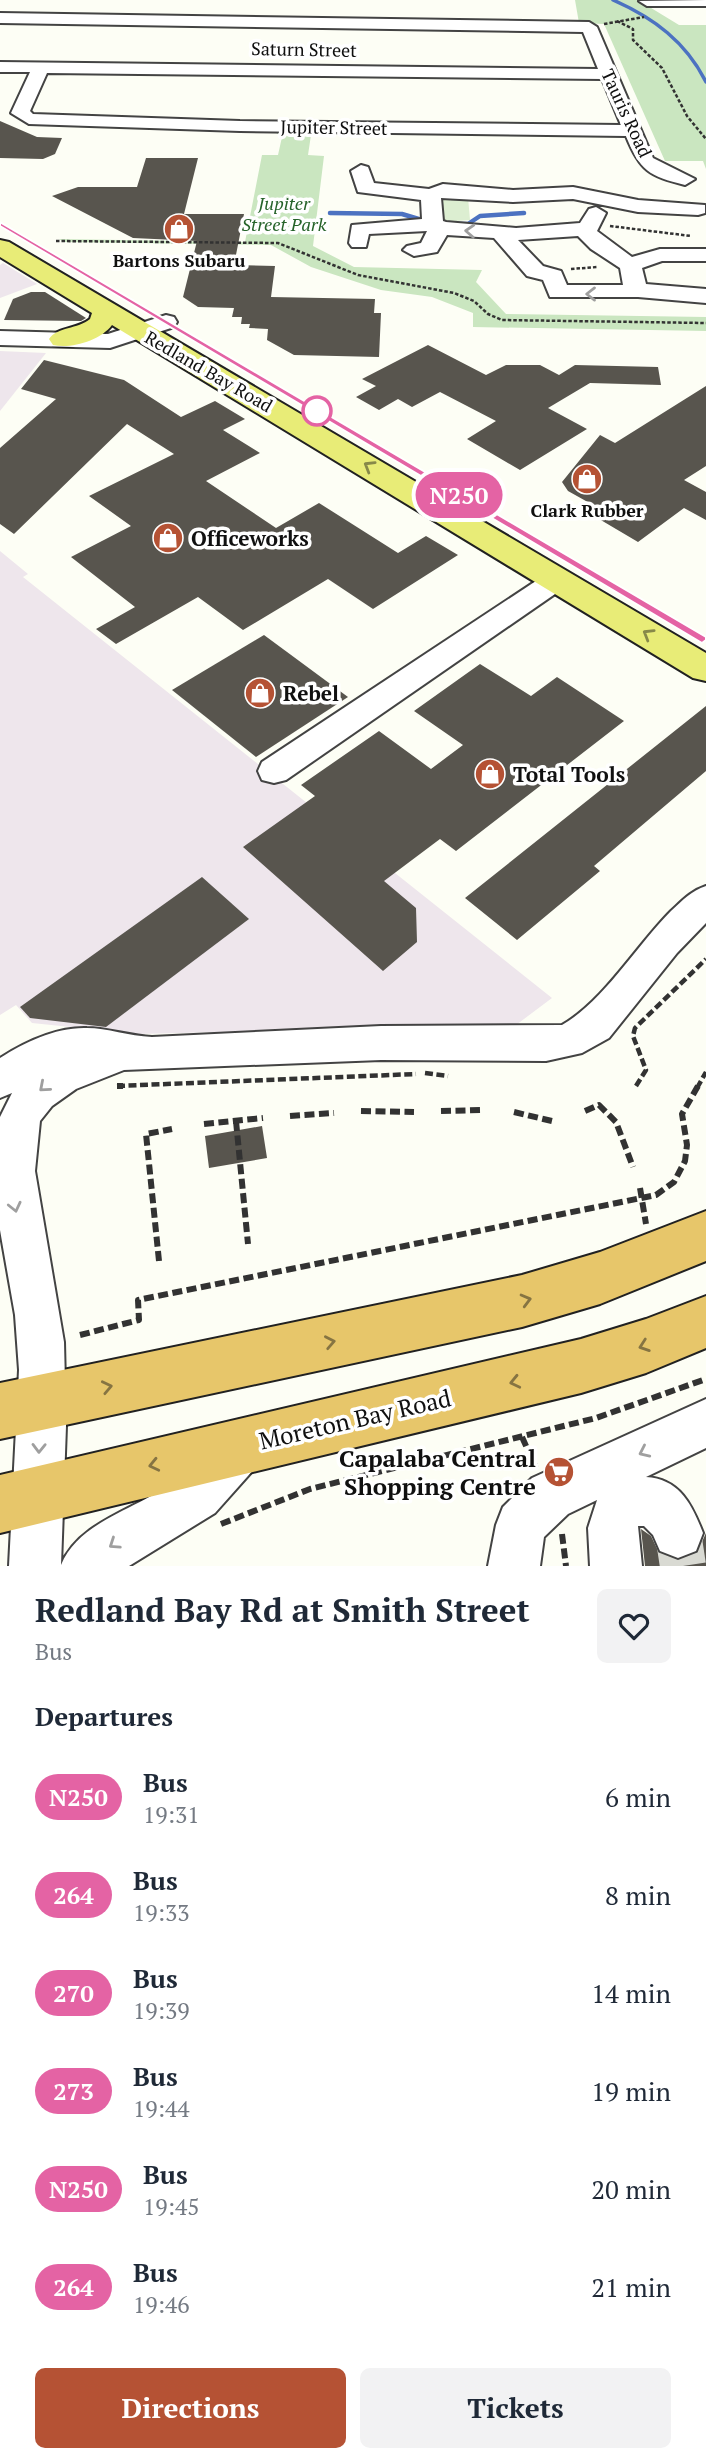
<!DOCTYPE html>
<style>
:root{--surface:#fff;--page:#f2f2f3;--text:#1f2937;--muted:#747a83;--accent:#b55234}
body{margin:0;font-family:"PT Serif",serif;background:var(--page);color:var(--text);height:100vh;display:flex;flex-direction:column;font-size:26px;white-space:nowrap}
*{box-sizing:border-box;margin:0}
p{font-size:23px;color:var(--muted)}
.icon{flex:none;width:38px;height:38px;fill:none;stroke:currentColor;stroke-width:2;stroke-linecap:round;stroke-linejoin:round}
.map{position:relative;height:1566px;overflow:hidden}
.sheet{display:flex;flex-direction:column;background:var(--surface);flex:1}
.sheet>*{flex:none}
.badge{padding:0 14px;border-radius:23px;font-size:24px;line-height:46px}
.map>.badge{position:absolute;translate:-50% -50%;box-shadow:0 0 0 4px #fff}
h2{padding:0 35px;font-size:26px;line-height:63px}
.round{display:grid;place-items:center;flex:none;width:74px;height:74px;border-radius:10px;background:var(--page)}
.summary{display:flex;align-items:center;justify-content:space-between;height:119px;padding:0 35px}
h1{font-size:33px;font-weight:600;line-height:52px}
.button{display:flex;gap:14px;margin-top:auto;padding:14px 35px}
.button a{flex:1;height:80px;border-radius:10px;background:var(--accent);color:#fff;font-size:28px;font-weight:600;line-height:80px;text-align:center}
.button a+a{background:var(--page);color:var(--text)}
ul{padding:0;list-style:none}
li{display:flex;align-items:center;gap:21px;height:98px;padding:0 35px}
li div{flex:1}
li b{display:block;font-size:26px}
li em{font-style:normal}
li .badge{min-width:77px;font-weight:700;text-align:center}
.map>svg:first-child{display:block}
.industrial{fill:#eee6ec}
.green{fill:#cae6c0}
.pitch{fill:#dceed1}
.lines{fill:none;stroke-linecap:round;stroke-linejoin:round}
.stream-far1{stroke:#4c72c1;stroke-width:3.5}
.stream{stroke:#4c72c1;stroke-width:4.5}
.building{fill:#58554e}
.minor-tunnel{stroke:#d9dad3;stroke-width:46;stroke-dasharray:46 23;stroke-linecap:butt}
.minor-casing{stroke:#434343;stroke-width:4}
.major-casing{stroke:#212121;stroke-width:4}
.highway-casing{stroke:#212121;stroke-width:4}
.path-far2{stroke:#323232;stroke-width:2.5;stroke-dasharray:3.5 2;stroke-linecap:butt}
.path-far1{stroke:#323232;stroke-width:4.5;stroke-dasharray:8 3.5;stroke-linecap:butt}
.path{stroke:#323232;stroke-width:6;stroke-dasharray:10 4.5;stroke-linecap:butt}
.minor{fill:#fff;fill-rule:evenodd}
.major{fill:#e8ec77;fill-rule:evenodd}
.highway{fill:#e7c66a;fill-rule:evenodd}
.oneway{stroke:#9f9f9f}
.oneway2{stroke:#878949}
.oneway3{stroke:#867442}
.line{fill:#e463a4;stroke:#fff;stroke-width:2}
.stop-dot{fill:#fff;stroke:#e463a4;stroke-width:3.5}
.labels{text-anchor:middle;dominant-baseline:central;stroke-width:7;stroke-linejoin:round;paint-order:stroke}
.far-street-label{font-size:18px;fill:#101010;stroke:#fff}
.far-park-label{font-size:18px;font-style:italic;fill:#26632a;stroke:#fff}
.far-poi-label{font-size:18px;font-weight:bold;fill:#101010;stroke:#fff}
.poi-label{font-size:21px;font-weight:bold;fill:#101010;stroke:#fff;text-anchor:start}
.near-street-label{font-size:24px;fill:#101010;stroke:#fff}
.near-poi-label{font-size:24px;font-weight:bold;fill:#101010;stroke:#fff;text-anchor:end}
</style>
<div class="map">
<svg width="706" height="1566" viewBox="0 0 706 1566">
<rect width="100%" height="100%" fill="#fdfef5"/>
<g class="industrial">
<path d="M3,263L37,284L0,298V265Z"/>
<path d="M0,351L46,353L0,411Z"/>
<path d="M0,551L28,574L23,577L552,998L516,1025L138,1034L32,1023L16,1005L0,1015Z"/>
</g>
<g class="green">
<path d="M575,0H638L679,25H706V169L703,161H665L604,24L579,23Z"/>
<path d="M275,132H317L311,135L308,155L324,156L313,246L354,267L482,270L476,282L506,314L706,317V331L473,327V313L432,297L381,290L311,267L271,245L64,242L59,239L245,242L262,155H278L282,137Z"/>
</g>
<path class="pitch" d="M438,197H468L470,220L443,222Z"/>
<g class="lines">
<path class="stream-far1" d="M613,0C654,18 686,42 706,82"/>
<g class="stream">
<path d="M330,213L402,214L422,220"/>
<path d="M458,224H468L480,216L524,213"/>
</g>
</g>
<g class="building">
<path d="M0,121L37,137L62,138L55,154L43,159L0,158Z"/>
<path d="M146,158H198L184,214H244L234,265L275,266L271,297L375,299L374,313H381L379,357L294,355L267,340L268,329L249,328L250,324H241L242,317H232L234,308L198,307L183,297L197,241L133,238L52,196L78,187H137Z"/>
<path d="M31,292H45L86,318L81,321L4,320L13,299Z"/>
<path d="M428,345L486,375L506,365H540L559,375L575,365L658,367L661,385L590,383L548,408L587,429L520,470L467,439L496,421L440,392L412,407L398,399L379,410L356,397L376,386L362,379Z"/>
<path d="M44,360L124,380L181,417L215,401L245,419L223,430L260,453L206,481L276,528L319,503L398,553L426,536L458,555L373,609L328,579L243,630L198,597L116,644L96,629L135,607L71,557L131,526L89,496L174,454L127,424L14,534L0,524V448L56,399L21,389Z"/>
<path d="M706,386V466L684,480L706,492V520L684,508L638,542L594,516L602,510L568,491L562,482L600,435L615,443Z"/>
<path d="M264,635L348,697L256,757L172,690Z"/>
<path d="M480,664L531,696L557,677L624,721L456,851L440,839L384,881L416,908L417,942L383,971L243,847L315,796L301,785L379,731L431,769L463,745L414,711Z"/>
<path d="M706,706V771L594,866L600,871L517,940L465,898Z"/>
<path d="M202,877L249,919L106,1027L30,1018L20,1007Z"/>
<path d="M262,1126L267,1158L209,1168L205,1136Z"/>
<path d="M641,1529L651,1536L659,1553L677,1560L697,1553L706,1533V1566H645Z"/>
</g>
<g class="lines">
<path class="minor-tunnel" d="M678,1533L683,1566"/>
<g class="minor-casing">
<g id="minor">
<path d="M706,0V6H647L639,1Z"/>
<path d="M0,13L589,22L597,27L653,158L695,179L685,185C649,176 640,171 626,136L240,131L29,124L11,113L30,72H0V62L598,69L583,32L0,23ZM47,73L602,79L621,125L240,121L33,114L30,111Z"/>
<path d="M361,165L368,167L374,183L429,189L443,184L513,190L573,187L638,200L705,205V213L698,215L638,212L573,199L513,202L441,198L443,221L446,222L516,228L580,223L589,209L596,207L606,213L597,231L632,257L660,249H706V261H662L642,268L646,284L706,289V303L638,297H550L543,280L527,276L494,238L447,235L437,252L414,256L403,250L407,246L421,243L427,231L369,234L366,247H352L349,243L352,225L422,219L421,200L358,192L351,171ZM578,236L591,249L620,268L623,285H567L561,271L543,266L518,240Z"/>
<path d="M166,315L174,317L177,322L174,327L110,348L0,345V331L108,334Z"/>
<path d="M558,570L568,573L572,579L568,585L286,780L274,783L262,780L258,771L262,762L548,573Z"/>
<path d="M706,886V923L677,953L609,1038L582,1053L546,1061L381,1060L124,1070L76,1089L52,1106L40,1121L35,1171L64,1342L66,1426L61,1565C80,1518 145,1508 181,1476C201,1458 213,1437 238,1427L255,1434L262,1451L255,1468L215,1513L129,1566H9L19,1370L15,1315L0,1230V1117L12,1093L0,1098V1058C25,1042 56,1027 87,1028C107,1028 129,1036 152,1037L381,1026L562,1025C604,1001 636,946 671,911C683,900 691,891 706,886Z"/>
<path d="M706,1399V1448L646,1477C680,1479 692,1505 703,1533L696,1551L678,1558L660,1551L653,1535L644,1526H638L642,1566H590L588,1528L597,1500L568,1514L544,1537L540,1566H488L496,1525L503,1507L532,1478Z"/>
</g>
</g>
<g class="major-casing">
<path id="major" d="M0,240L9,242L706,653V681L693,678L112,325C100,341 71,349 53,345L49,339C57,327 78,329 90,319L92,313L0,257Z"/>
</g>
<g class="highway-casing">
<g id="highway">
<path d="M706,1211V1261L600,1304L522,1327L0,1439V1383L522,1275L600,1252Z"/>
<path d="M706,1296V1348L646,1373L581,1393L0,1533V1475L581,1339L646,1319Z"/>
</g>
</g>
<g class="path-far2">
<path d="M617,21L633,29V40L662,68L687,116L706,139"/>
<path d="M604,24L644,17"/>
<path d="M610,226L691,236"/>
<path d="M56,241L278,243L358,275L454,293L474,301L488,314L502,320L706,323"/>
<path d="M571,269L598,267"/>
</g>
<g class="path-far1">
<path d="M425,1073L448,1076"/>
<path d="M117,1086L416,1074"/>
<path d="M636,1086L646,1070L633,1036L635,1028L706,959"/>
<path d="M697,1088L706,1072"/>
</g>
<g class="path">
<path d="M117,1086H123"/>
<path d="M361,1111L414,1112"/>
<path d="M441,1111L482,1110"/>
<path d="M585,1111L599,1105L616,1122L633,1167"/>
<path d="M514,1112L556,1122"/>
<path d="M290,1116L334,1113"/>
<path d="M236,1121L248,1244"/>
<path d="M204,1124L263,1118"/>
<path d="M640,1188L646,1224"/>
<path d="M159,1261L146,1134L172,1129"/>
<path d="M80,1335L139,1320L138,1300L656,1195L674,1182L685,1161L687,1145L682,1114L698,1086"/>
<path d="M522,1437L536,1468"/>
<path d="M221,1524L310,1489L596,1418L706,1379"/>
<path d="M562,1534L566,1566"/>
</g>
<use href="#minor" class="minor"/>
<use href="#major" class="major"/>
<use href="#highway" class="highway"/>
</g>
<defs><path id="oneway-chevron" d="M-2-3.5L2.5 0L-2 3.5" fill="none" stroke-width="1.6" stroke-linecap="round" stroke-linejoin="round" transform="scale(1.75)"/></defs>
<g class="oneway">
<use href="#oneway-chevron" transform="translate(470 231) rotate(-177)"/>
<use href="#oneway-chevron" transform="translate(591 294) rotate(180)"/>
<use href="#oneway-chevron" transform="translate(44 1087) rotate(139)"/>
<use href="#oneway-chevron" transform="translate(15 1207) rotate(77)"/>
<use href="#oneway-chevron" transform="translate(39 1448) rotate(91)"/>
<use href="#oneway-chevron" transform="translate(644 1452) rotate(155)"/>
<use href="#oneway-chevron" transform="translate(114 1544) rotate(146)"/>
</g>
<g class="oneway2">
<use href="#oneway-chevron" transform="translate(369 466) rotate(-149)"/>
<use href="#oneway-chevron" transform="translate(648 634) rotate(-149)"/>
</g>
<g class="oneway3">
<use href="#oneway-chevron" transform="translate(526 1300) rotate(-15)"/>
<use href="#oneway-chevron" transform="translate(330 1342) rotate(-11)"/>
<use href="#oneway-chevron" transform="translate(644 1346) rotate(161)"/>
<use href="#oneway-chevron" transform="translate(515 1382) rotate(167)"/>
<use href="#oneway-chevron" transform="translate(107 1387) rotate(-12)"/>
<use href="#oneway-chevron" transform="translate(154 1465) rotate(167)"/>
</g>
<path class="line" d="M0,222L706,637V640L702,643L0,226Z"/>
<defs>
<g id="shop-disc" transform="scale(1.575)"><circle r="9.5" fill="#b55234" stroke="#fff"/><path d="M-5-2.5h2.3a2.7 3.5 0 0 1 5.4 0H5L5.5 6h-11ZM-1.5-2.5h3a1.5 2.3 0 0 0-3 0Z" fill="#fff"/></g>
<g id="supermarket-disc" transform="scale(1.575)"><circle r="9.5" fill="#b55234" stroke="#fff"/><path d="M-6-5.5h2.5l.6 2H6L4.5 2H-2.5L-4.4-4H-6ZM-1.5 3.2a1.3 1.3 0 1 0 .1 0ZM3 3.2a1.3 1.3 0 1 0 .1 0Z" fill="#fff"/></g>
</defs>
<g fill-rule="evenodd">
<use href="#shop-disc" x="179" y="229"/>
<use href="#shop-disc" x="587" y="479"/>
<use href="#shop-disc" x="168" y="538"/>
<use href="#shop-disc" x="260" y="693"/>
<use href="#shop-disc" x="490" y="774"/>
<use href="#supermarket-disc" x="559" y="1472"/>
</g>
<circle class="stop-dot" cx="317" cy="411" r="14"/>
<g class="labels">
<g class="far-street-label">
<text transform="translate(304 49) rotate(1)">Saturn Street</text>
<text transform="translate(627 113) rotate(65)">Tauris Road</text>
<text transform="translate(334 127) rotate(1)">Jupiter Street</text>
<text transform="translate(209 371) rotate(30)">Redland Bay Road</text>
</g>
<g class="far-park-label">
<text x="284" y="203">Jupiter<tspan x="284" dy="21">Street Park</tspan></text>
</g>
<g class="far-poi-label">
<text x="179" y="260">Bartons Subaru</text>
<text x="587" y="510">Clark Rubber</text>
</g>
<g class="poi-label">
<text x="191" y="538">Officeworks</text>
<text x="283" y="693">Rebel</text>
<text x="513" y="774">Total Tools</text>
</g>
<g class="near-street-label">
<text transform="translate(355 1419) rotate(-13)">Moreton Bay Road</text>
</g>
<g class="near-poi-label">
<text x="536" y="1458">Capalaba Central<tspan x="536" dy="28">Shopping Centre</tspan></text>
</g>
</g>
</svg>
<b class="badge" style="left:459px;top:495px;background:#e463a4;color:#fff">N250</b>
</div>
<section class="sheet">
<div class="summary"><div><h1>Redland Bay Rd at Smith Street</h1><p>Bus</p></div><a class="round"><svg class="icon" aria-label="heart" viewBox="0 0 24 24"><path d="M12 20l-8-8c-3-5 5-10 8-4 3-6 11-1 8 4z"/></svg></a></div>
<h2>Departures</h2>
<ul>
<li><span class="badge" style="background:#e463a4;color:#fff">N250</span><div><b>Bus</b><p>19:31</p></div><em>6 min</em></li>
<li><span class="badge" style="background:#e463a4;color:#fff">264</span><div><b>Bus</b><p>19:33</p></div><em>8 min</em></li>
<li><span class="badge" style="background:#e463a4;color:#fff">270</span><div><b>Bus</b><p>19:39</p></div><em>14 min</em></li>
<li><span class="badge" style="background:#e463a4;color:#fff">273</span><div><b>Bus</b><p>19:44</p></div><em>19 min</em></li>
<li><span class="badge" style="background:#e463a4;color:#fff">N250</span><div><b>Bus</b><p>19:45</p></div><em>20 min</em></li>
<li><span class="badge" style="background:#e463a4;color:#fff">264</span><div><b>Bus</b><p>19:46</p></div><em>21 min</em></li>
</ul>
<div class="button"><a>Directions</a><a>Tickets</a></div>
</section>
